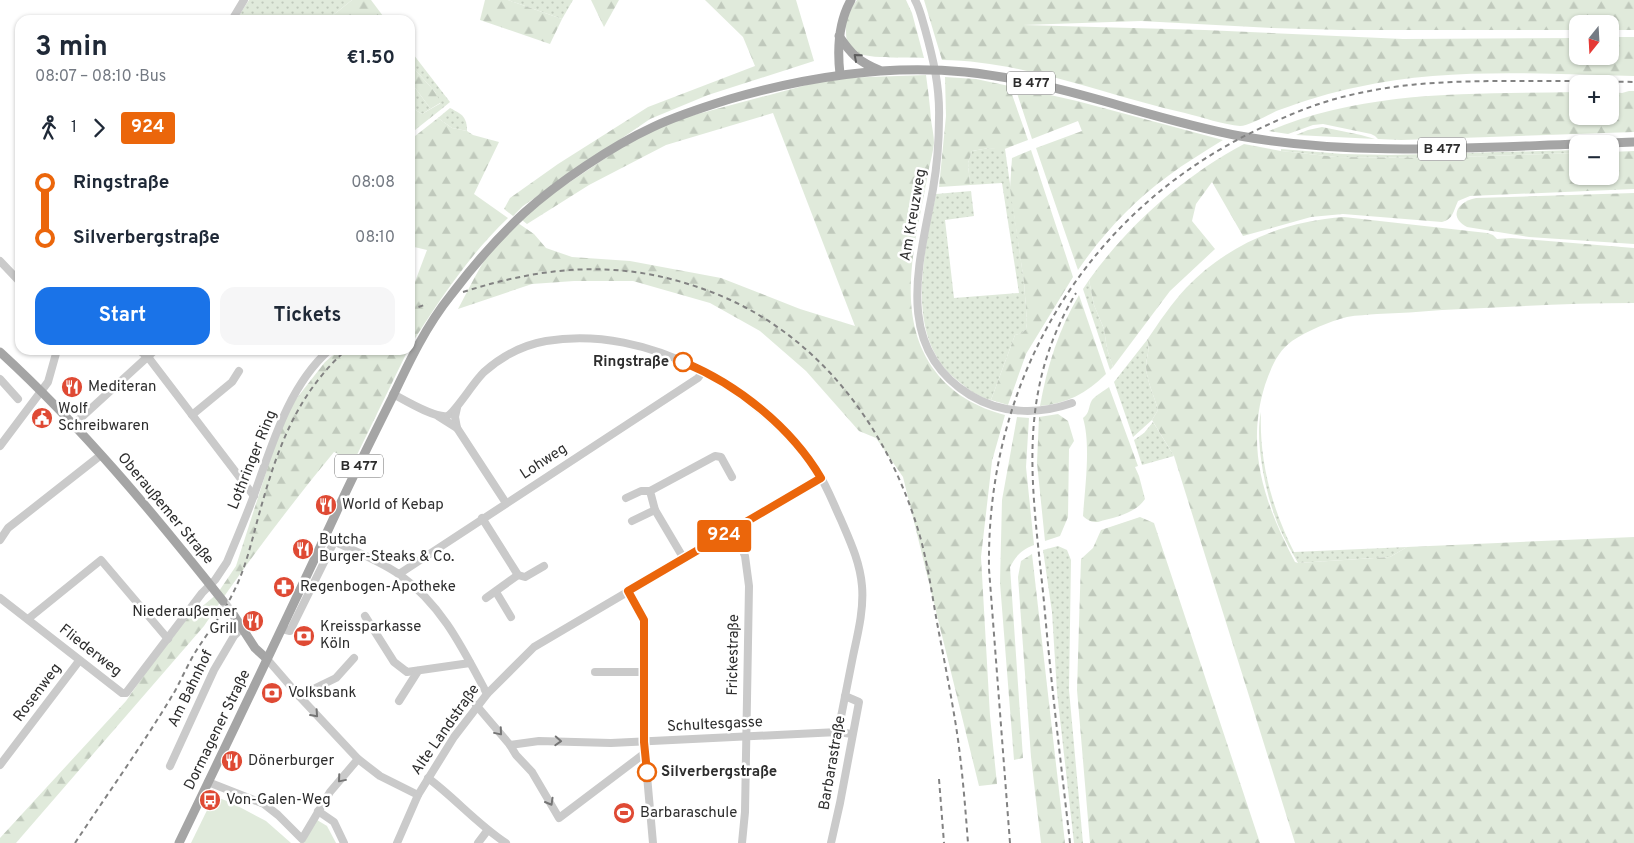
<!DOCTYPE html>
<meta charset="utf-8">
<style>
:root{--surface:#fff;--page:#f6f6f7;--text:#1f2937;--muted:#747a83;--accent:#1a73e8}
body{margin:0;font-family:Overpass,sans-serif;background:var(--page);color:var(--text);height:100vh;display:flex;flex-direction:column;font-size:19px;white-space:nowrap}
*{box-sizing:border-box;margin:0}
p{font-size:16px;color:var(--muted)}
.icon{flex:none;width:28px;height:28px;fill:none;stroke:currentColor;stroke-width:2;stroke-linecap:round;stroke-linejoin:round}
.map{position:relative;flex:1;overflow:hidden}
.panel{position:absolute;left:15px;top:15px;width:400px;height:340px;display:flex;flex-direction:column;background:var(--surface);border-radius:15px;box-shadow:0 1px 4px #0004}
.panel>*{flex:none}
.badge{padding:0 10px;border-radius:4px;font-size:18px;line-height:32px}
.needle{width:32px;rotate:198deg}
.tools{position:absolute;left:1569px;top:15px;display:grid;gap:10px}
.tools a{display:grid;place-items:center;width:50px;height:50px;border-radius:10px;background:var(--surface);box-shadow:0 1px 4px #0004;font-size:25px}
.map>.badge{position:absolute;translate:-50% -50%;box-shadow:0 0 0 2px #fff}
.legs{display:flex;align-items:center;gap:8px;height:55px;padding:0 20px;font-size:16px}
.legs p{margin-inline-start:auto}
.head{display:flex;align-items:center;justify-content:space-between;height:85px;padding:0 20px}
h1{font-size:28px;font-weight:700;line-height:38px}
.button{display:flex;gap:10px;margin-top:auto;padding:10px 20px}
.button a{flex:1;height:58px;border-radius:15px;background:var(--accent);color:#fff;font-size:20px;font-weight:700;line-height:58px;text-align:center}
.button a+a{background:var(--page);color:var(--text)}
ul{padding:0 20px;list-style:none}
li{display:flex;align-items:center;gap:18px;height:55px;font-size:19px}
li i{display:grid;place-items:center;width:8px;height:100%;margin:0 6px;background:currentColor}
li i::after{content:'';width:12px;height:12px;margin:-6px;border:4px solid;border-radius:50%;background:var(--surface)}
li p{margin-inline-start:auto}
li:first-child i{background:linear-gradient(#0000 50%,currentColor 0)}
li:last-child i{background:linear-gradient(currentColor 50%,#0000 0)}
.map>svg:first-child{display:block}
.grass{fill:url(#grass-dots)}
.forest{fill:url(#forest-firs)}
.park{fill:#e0eadb}
.lines{fill:none;stroke-linecap:round;stroke-linejoin:round}
.major-tunnel{stroke:#d5d5d5;stroke-width:9;stroke-dasharray:9 4.5;stroke-linecap:butt}
.minor{stroke:#cacaca;stroke-width:8}
.major{stroke:#a5a5a5;stroke-width:9}
.rail{stroke:#828282;stroke-width:2;stroke-dasharray:5 4;stroke-linecap:butt}
.oneway{stroke:#5d5d5d}
.oneway2{stroke:#747474}
.line-1-casing{stroke:#fff;stroke-width:11}
.line-1{stroke:#eb660b;stroke-width:8}
.stop-1-dot{fill:#fff;stroke:#eb660b;stroke-width:2.5}
.labels{text-anchor:middle;dominant-baseline:central;stroke-width:5;stroke-linejoin:round;paint-order:stroke}
.shield{fill:#fff;stroke:#6c6c6c;stroke-width:1}
.shield-label{font-size:14px;font-weight:bold;fill:#2d2d2d}
.street-label{font-size:15px;fill:#2d2d2d;stroke:#fff}
.stop-label{font-size:15px;font-weight:bold;fill:#2d2d2d;stroke:#fff;text-anchor:end}
.poi-label{font-size:15px;fill:#2d2d2d;stroke:#fff;text-anchor:start}
</style>
<div class="map">
<svg width="1634" height="843" viewBox="0 0 1634 843">
<defs>
<pattern id="grass-dots" width="8" height="8" patternUnits="userSpaceOnUse" patternTransform="scale(1.25)"><rect width="8" height="8" fill="#e0eadb"/><path d="M2 2h.1M6 6h.1" fill="none" stroke="#c0c9bc" stroke-width="1.8" stroke-linecap="round"/></pattern>
<pattern id="forest-firs" width="22" height="20" patternUnits="userSpaceOnUse" patternTransform="scale(1.25)"><rect width="22" height="20" fill="#e0eadb"/><path d="M5 1l3.5 6h-7zM16 11l3.5 6h-7z" fill="#c0c9bc"/></pattern>
</defs>
<rect width="100%" height="100%" fill="#fff"/>
<g class="grass">
<path d="M249,0H352L327,20H236Z"/>
<path d="M508,0H573L562,19Z"/>
<path d="M410,50L450,102L444,107L440,103L422,114L414,109L410,112V81L430,108L436,93L410,64Z"/>
<path d="M450,108C462,114 467,117 467,131L452,128L438,118Z"/>
<path d="M989,148L1005,149L1024,282L1027,323L1026,329L1022,333L1015,335L991,400C978,397 968,389 958,381C903,338 924,253 936,194L971,191L974,216L945,220L954,298L1019,293L1002,183L970,185L968,163L972,151Z"/>
<path d="M1281,149L1343,154L1391,155L1577,150L1578,153L1429,158L1336,157L1281,151Z"/>
<path d="M1089,280L1094,305L1104,329L1107,349L1113,367L1110,370L1083,289Z"/>
<path d="M1147,340C1151,348 1146,358 1146,367C1147,382 1154,395 1158,410L1152,420L1133,437L1114,382Z"/>
<path d="M1261,412C1259,462 1272,508 1294,552L1407,547L1390,557L1298,563C1292,552 1285,541 1280,529C1267,501 1254,442 1261,412Z"/>
<path d="M1153,422L1174,456L1142,465L1134,440L1144,433Z"/>
<path d="M1058,546L1067,550L1071,560L1069,690L1083,843H1074L1057,692L1052,612L1043,550Z"/>
</g>
<g class="forest">
<path d="M352,0H371L386,20H327Z"/>
<path d="M485,0H508L562,19L550,44L480,20Z"/>
<path d="M591,0H619L604,27Z"/>
<path d="M705,0H796L814,61L708,95L650,119L523,206L513,216L504,209L510,198L558,164L648,107L755,66L743,37Z"/>
<path d="M857,0H906L912,13L924,58C909,57 861,60 852,50C847,44 846,38 846,32C845,19 849,10 857,0Z"/>
<path d="M924,0H1634V30H1610V24H1578L1577,30H1341L1272,28L1141,21L1023,25L1205,30L1403,39L1577,38L1578,56H1610V37H1634V76C1544,74 1447,67 1358,87C1332,92 1304,101 1279,110C1269,114 1249,126 1240,126C1225,125 1201,117 1185,113C1104,95 1025,61 942,60Z"/>
<path d="M410,64L436,93L440,102L430,108L410,81Z"/>
<path d="M926,75C928,90 930,105 931,120C932,127 934,136 934,143C933,153 930,163 928,173C917,238 892,313 935,371C952,394 978,408 1005,415L992,461L981,557L990,716L997,784L979,786L903,477L876,438L859,431L806,371L760,331L710,303L633,281H574L532,284L458,309C474,279 490,244 515,221L534,234L546,248L572,257L630,261L721,278L800,309L855,326L773,113L666,145L589,185L527,224L518,217L653,126L814,83L841,78Z"/>
<path d="M945,77L976,79L1009,86L1028,140L1002,150L989,148L972,151L968,163L970,185L939,187L946,116Z"/>
<path d="M1015,87L1077,101L1223,140C1204,152 1185,163 1168,176C1133,201 1102,235 1078,270L1036,148L1082,131L1078,121L1032,139Z"/>
<path d="M1629,91H1634V132L1401,140L1378,139L1375,136L1371,134L1323,124L1313,125L1288,134L1269,131C1367,89 1474,94 1577,92L1578,116H1610V92L1622,93Z"/>
<path d="M441,103L444,107L410,134V112L414,109L422,114Z"/>
<path d="M438,118L452,128L467,131L473,135L499,142L474,194L508,218C469,255 439,301 410,346V295L427,250L410,246V140Z"/>
<path d="M1322,127L1361,135L1375,139L1296,135L1308,130Z"/>
<path d="M1244,144L1281,151L1336,157L1429,158L1577,153L1578,176H1610V152L1634,151V189L1470,196L1458,201C1453,212 1453,219 1442,222L1343,214L1311,217L1243,236L1212,182L1196,204L1192,221L1215,249L1170,291L1113,367L1107,349L1104,329L1094,305L1089,280C1129,224 1184,176 1244,144Z"/>
<path d="M1031,150L1073,277L1026,354L1008,405L991,400L1015,335L1022,333L1026,329L1027,323L1024,282L1010,188L1012,158Z"/>
<path d="M1634,193V244L1529,237L1467,227C1447,216 1459,201 1476,198Z"/>
<path d="M1344,217L1487,233L1493,235L1497,239L1511,238L1634,248V303C1570,303 1506,307 1442,310C1420,312 1399,313 1377,314C1368,315 1357,315 1347,317C1328,322 1309,330 1292,341C1277,352 1271,368 1265,385C1245,449 1265,505 1295,562L1298,563L1390,557L1407,547L1634,537V843H1295L1174,456L1152,420L1158,410C1154,395 1147,382 1146,367C1146,358 1151,348 1147,340C1159,322 1172,303 1186,288C1228,244 1284,221 1344,217Z"/>
<path d="M1079,295L1106,374C1087,393 1066,404 1040,406C1047,366 1059,329 1079,295Z"/>
<path d="M339,350H408L354,461L334,452C288,508 245,565 204,626L16,843H0V838L126,701L167,642L187,619L217,594L236,566L279,432L293,403L325,362Z"/>
<path d="M1109,387L1138,466L1135,467L1139,476L1145,499C1135,514 1115,517 1098,522C1092,522 1088,521 1083,516C1085,487 1091,445 1083,418C1090,413 1088,407 1092,400C1096,395 1104,391 1109,387Z"/>
<path d="M1058,414L1068,421L1074,441L1069,449L1068,517L1060,536L1045,541L1037,463L1039,417Z"/>
<path d="M1017,417L1029,418L1026,467L1034,545C1021,550 1016,556 1010,567L1023,758L1014,760L1000,583L1002,500Z"/>
<path d="M1140,517L1154,523L1260,843H1090L1077,690L1081,559L1093,548L1101,530Z"/>
<path d="M1032,554L1065,843H1041L1031,757L1018,577L1021,561Z"/>
</g>
<g class="park">
<path d="M214,796L232,803L266,821L291,843H191Z"/>
<path d="M317,820L327,826L336,843H300Z"/>
</g>
<g class="lines">
<path class="major-tunnel" d="M223,601L233,614"/>
<g class="minor">
<path d="M915,0C920,9 922,19 925,29C933,58 940,87 939,118C939,141 937,166 933,189C920,262 892,347 970,395C1001,414 1038,415 1072,403"/>
<path d="M232,20L244,0"/>
<path d="M0,261L20,282"/>
<path d="M139,350L148,357L254,496"/>
<path d="M0,379L18,399"/>
<path d="M393,394C406,401 434,418 447,416C454,414 475,380 484,372C501,357 523,345 546,341C649,324 759,389 817,471C827,486 833,503 841,520C850,541 860,562 862,586C864,609 858,633 853,656C848,681 843,706 838,732"/>
<path d="M457,408L455,417L457,428L506,503"/>
<path d="M192,415L232,382L239,371"/>
<path d="M438,416L457,428"/>
<path d="M73,425L155,350"/>
<path d="M0,446L48,382L57,350"/>
<path d="M626,498L641,491H650"/>
<path d="M482,518L518,575L525,577L544,566"/>
<path d="M632,521L655,510"/>
<path d="M734,530L745,556L749,586L745,812L742,843"/>
<path d="M324,537C348,548 379,560 400,575C442,605 463,649 487,694"/>
<path d="M0,540L8,528L101,455"/>
<path d="M684,559L655,510L650,491L715,456L721,457L732,477"/>
<path d="M399,574L698,378L703,371"/>
<path d="M628,591L644,620V742L653,843"/>
<path d="M496,592L511,617"/>
<path d="M0,598L122,693H126L202,593L215,580L227,562C236,540 246,517 254,495C272,445 288,387 329,350"/>
<path d="M486,598L518,575"/>
<path d="M365,616L394,662L407,672L470,663"/>
<path d="M28,619L101,560L168,639"/>
<path d="M282,629L290,631L334,542"/>
<path d="M267,659L299,696L358,759L380,776L418,795"/>
<path d="M595,672H644"/>
<path d="M299,696L336,678L354,658"/>
<path d="M399,701L418,671"/>
<path d="M476,705L510,745L516,755L532,772L559,818L645,753"/>
<path d="M510,745L539,741L611,743L838,732L852,734"/>
<path d="M0,765L79,661"/>
<path d="M170,766L214,670L234,636L242,628"/>
<path d="M428,778C455,798 477,824 506,843"/>
<path d="M208,782L264,804L278,815L302,839L330,792L358,759"/>
<path d="M318,811L334,822L344,843"/>
<path d="M397,843L418,795L454,737L487,694L534,647L821,478"/>
<path d="M478,843L487,831"/>
<path d="M831,843L840,803L859,702L845,696"/>
</g>
<g class="major">
<path d="M839,36C851,54 859,62 879,70"/>
<path d="M840,74C837,48 838,23 851,0"/>
<path d="M1585,144L1634,142"/>
<path d="M0,352C82,427 154,514 223,601"/>
<path d="M233,614L255,648L267,659"/>
<path d="M179,843C232,733 285,623 336,513C354,474 373,436 392,398C409,362 426,326 451,295C473,266 497,238 524,213C557,183 612,146 653,127C678,115 704,107 730,99C806,77 885,64 965,72C1059,81 1148,119 1240,136C1352,156 1465,148 1578,144"/>
</g>
<g class="rail">
<path d="M463,292C551,264 627,259 714,293C821,335 891,432 921,540C929,570 933,602 939,633C945,664 951,695 956,726C962,765 965,804 968,843"/>
<path d="M410,310L427,304"/>
<path d="M939,779L944,843"/>
<path d="M75,843C108,793 144,743 175,691C182,678 188,664 196,651C208,632 223,614 233,593C245,570 251,544 258,518C276,453 294,397 346,350"/>
<path d="M1010,843L989,569C986,377 1088,208 1263,127C1293,113 1322,101 1355,94C1407,82 1459,81 1513,81C1553,81 1594,81 1634,82"/>
<path d="M1070,843C1061,763 1051,683 1044,602C1033,490 1014,396 1076,293"/>
</g>
</g>
<defs><path id="oneway-chevron" d="M-2-3.5L2.5 0L-2 3.5" fill="none" stroke-width="1.6" stroke-linecap="round" stroke-linejoin="round" transform="scale(1.25)"/></defs>
<use class="oneway" href="#oneway-chevron" transform="translate(857 57) rotate(-139)"/>
<g class="oneway2">
<use href="#oneway-chevron" transform="translate(315 714) rotate(48)"/>
<use href="#oneway-chevron" transform="translate(499 732) rotate(50)"/>
<use href="#oneway-chevron" transform="translate(558 741) rotate(3)"/>
<use href="#oneway-chevron" transform="translate(341 779) rotate(130)"/>
<use href="#oneway-chevron" transform="translate(550 802) rotate(60)"/>
</g>
<g class="lines">
<g class="line-1-casing">
<path id="line-1" d="M647,772L644,742V620L628,591L821,478C791,427 737,384 683,362"/>
</g>
<use href="#line-1" class="line-1"/>
</g>
<defs>
<g id="restaurant-disc" transform="scale(1.125)"><circle r="9.5" fill="#df4a34" stroke="#fff"/><path d="M-5-6h1v4h1v-4h1v4h1v-4h1v5L-1.5 .5V6h-2V.5L-5-1ZM5-6V6H3V1.5H1.5Q1.5-4 5-6Z" fill="#fff"/></g>
<g id="civic-disc" transform="scale(1.125)"><circle r="9.5" fill="#df4a34" stroke="#fff"/><path d="M-.6-6.5H3V-4.5H.6V-3L4-1V1h2V6H-6V1h2V-1L-.6-3ZM-1.2 2.5V6h2.4V2.5Z" fill="#fff"/></g>
<g id="pharmacy-disc" transform="scale(1.125)"><circle r="9.5" fill="#df4a34" stroke="#fff"/><path d="M-2-6h4v4h4v4h-4v4h-4v-4h-4v-4h4Z" fill="#fff"/></g>
<g id="bank-disc" transform="scale(1.125)"><circle r="9.5" fill="#df4a34" stroke="#fff"/><path d="M-6-4H6V4H-6ZM0-2.3a2.3 2.3 0 1 0 0 4.6a2.3 2.3 0 1 0 0-4.6Z" fill="#fff"/></g>
<g id="bus-disc" transform="scale(1.125)"><circle r="9.5" fill="#df4a34" stroke="#fff"/><path d="M-5-6H5V4H4V6H2V4H-2V6H-4V4H-5ZM-3.5-4V0h7V-4ZM-3.5 1.2v1.5H-2V1.2ZM2 1.2v1.5H3.5V1.2Z" fill="#fff"/></g>
<g id="stadium-disc" transform="scale(1.125)"><circle r="9.5" fill="#df4a34" stroke="#fff"/><path d="M0-5a6.5 5 0 1 0 0 10a6.5 5 0 1 0 0-10ZM-3.5-1.8h7v3.6h-7Z" fill="#fff"/></g>
</defs>
<g fill-rule="evenodd">
<use href="#restaurant-disc" x="72" y="387"/>
<use href="#civic-disc" x="42" y="418"/>
<use href="#restaurant-disc" x="326" y="505"/>
<use href="#restaurant-disc" x="303" y="549"/>
<use href="#pharmacy-disc" x="284" y="587"/>
<use href="#restaurant-disc" x="253" y="621"/>
<use href="#bank-disc" x="304" y="636"/>
<use href="#bank-disc" x="272" y="693"/>
<use href="#restaurant-disc" x="232" y="761"/>
<use href="#bus-disc" x="210" y="800"/>
<use href="#stadium-disc" x="624" y="813"/>
</g>
<g class="stop-1-dot">
<circle cx="683" cy="362" r="9"/>
<circle cx="647" cy="772" r="9"/>
</g>
<g class="labels">
<g class="shield">
<rect x="1007" y="71.5" width="48" height="23" rx="4"/>
<rect x="1418" y="137.5" width="48" height="23" rx="4"/>
<rect x="335" y="454.5" width="48" height="23" rx="4"/>
</g>
<g class="shield-label">
<text x="1031" y="83">B 477</text>
<text x="1442" y="149">B 477</text>
<text x="359" y="466">B 477</text>
</g>
<g class="street-label">
<text transform="translate(914 215) rotate(-80)">Am Kreuzweg</text>
<text transform="translate(253 460) rotate(-68)">Lothringer Ring</text>
<text transform="translate(544 462) rotate(-33)">Lohweg</text>
<text transform="translate(165 509) rotate(50)">Oberaußemer Straße</text>
<text transform="translate(90 651) rotate(38)">Fliederweg</text>
<text transform="translate(734 655) rotate(-89)">Frickestraße</text>
<text transform="translate(191 689) rotate(-64)">Am Bahnhof</text>
<text transform="translate(38 693) rotate(-53)">Rosenweg</text>
<text transform="translate(715 725) rotate(-3)">Schultesgasse</text>
<text transform="translate(218 730) rotate(-64)">Dormagener Straße</text>
<text transform="translate(446 730) rotate(-55)">Alte Landstraße</text>
<text transform="translate(833 763) rotate(-80)">Barbarastraße</text>
</g>
<g class="stop-label">
<text x="669" y="362">Ringstraße</text>
<text x="661" y="772" text-anchor="start">Silverbergstraße</text>
</g>
<g class="poi-label">
<text x="88" y="387">Mediteran</text>
<text x="58" y="409">Wolf<tspan x="58" dy="17">Schreibwaren</tspan></text>
<text x="342" y="505">World of Kebap</text>
<text x="319" y="540">Butcha<tspan x="319" dy="17">Burger-Steaks &amp; Co.</tspan></text>
<text x="300" y="587">Regenbogen-Apotheke</text>
<text x="237" y="612" text-anchor="end">Niederaußemer<tspan x="237" dy="17">Grill</tspan></text>
<text x="320" y="627">Kreissparkasse<tspan x="320" dy="17">Köln</tspan></text>
<text x="288" y="693">Volksbank</text>
<text x="248" y="761">Dönerburger</text>
<text x="226" y="800">Von-Galen-Weg</text>
<text x="640" y="813">Barbaraschule</text>
</g>
</g>
</svg>
<div class="tools">
<a><svg class="needle" viewBox="-14 -14 28 28"><path d="M0-13l5 13h-10z" fill="#e53935"/><path d="M0 13l5-13h-10z" fill="#747a83"/></svg></a>
<a>+</a>
<a>−</a>
</div>
<b class="badge" style="left:724px;top:536px;background:#eb660b;color:#fff">924</b>
<section class="panel">
<div class="head"><div><h1>3 min</h1><p>08:07 – 08:10 · Bus</p></div><b>€1.50</b></div>
<div class="legs"><svg class="icon" aria-label="walk" viewBox="0 0 24 24"><circle cx="13" cy="4" r="2"/><path d="M13 8l-2 6 4 7M11 14l-3 7M7 12l3-4h3l4 4"/></svg>1<svg class="icon" aria-label="forward" viewBox="0 0 24 24"><path d="M9 5l7 7-7 7"/></svg><b class="badge" style="background:#eb660b;color:#fff">924</b></div>
<ul>
<li><i style="color:#eb660b"></i><b>Ringstraße</b><p>08:08</p></li>
<li><i style="color:#eb660b"></i><b>Silverbergstraße</b><p>08:10</p></li>
</ul>
<div class="button"><a>Start</a><a>Tickets</a></div>
</section>
</div>
